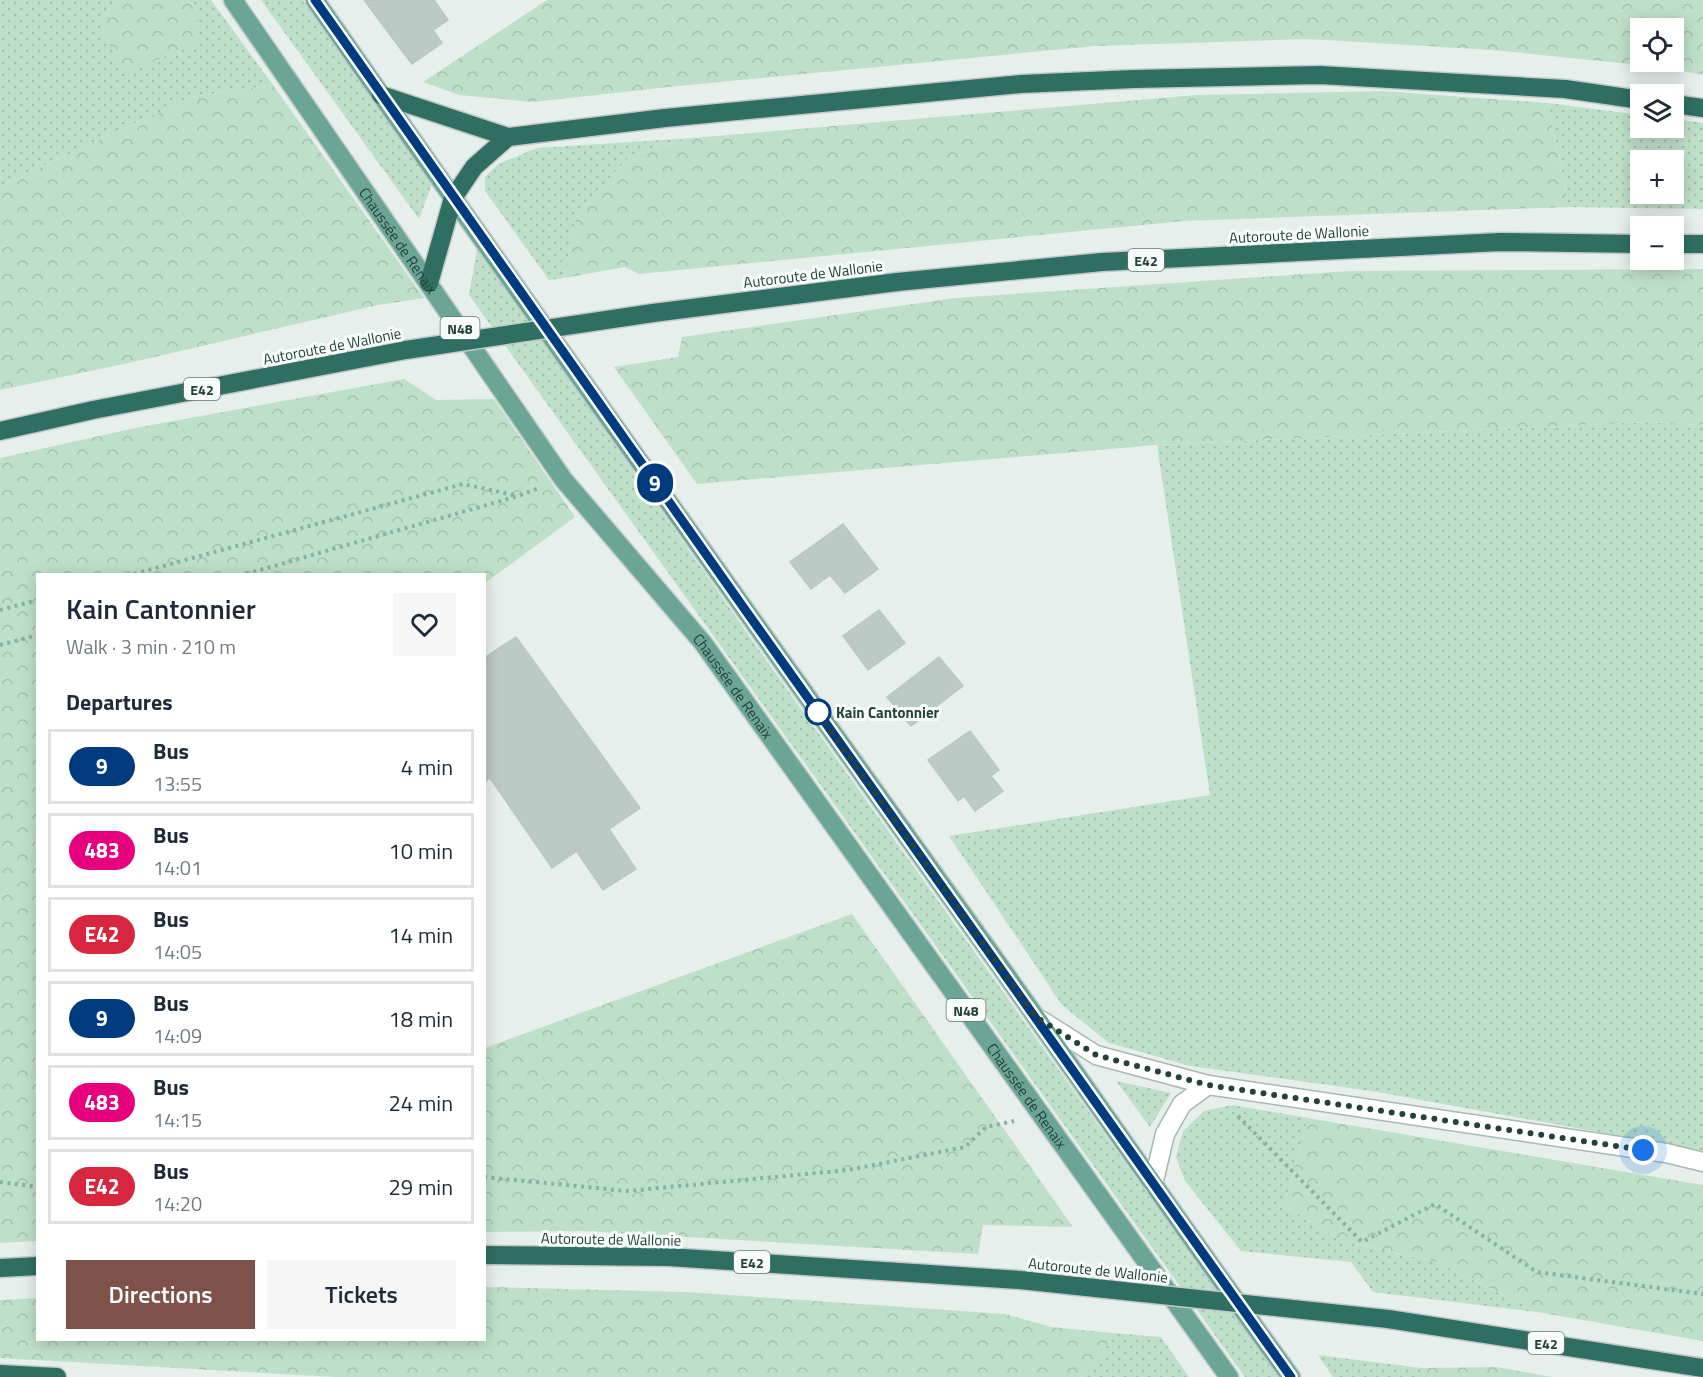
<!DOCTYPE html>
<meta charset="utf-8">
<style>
:root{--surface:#fff;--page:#f6f6f7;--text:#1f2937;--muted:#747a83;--line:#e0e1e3;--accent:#7f5249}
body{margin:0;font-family:"Titillium Web",sans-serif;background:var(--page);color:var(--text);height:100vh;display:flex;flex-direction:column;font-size:22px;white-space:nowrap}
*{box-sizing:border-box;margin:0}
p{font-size:20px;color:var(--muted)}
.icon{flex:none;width:33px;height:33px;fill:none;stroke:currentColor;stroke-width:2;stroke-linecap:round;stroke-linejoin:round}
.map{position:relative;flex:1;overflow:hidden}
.details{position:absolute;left:36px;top:573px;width:450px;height:768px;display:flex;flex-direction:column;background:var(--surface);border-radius:0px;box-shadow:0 3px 15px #0003}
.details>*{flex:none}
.badge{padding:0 12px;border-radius:20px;font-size:21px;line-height:39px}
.controls{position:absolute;left:1630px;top:18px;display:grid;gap:12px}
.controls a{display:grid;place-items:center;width:54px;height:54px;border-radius:0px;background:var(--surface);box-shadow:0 3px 15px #0003;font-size:30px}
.you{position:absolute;width:30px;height:30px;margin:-15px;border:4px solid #fff;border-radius:50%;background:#1a73e8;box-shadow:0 0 0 9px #1a73e833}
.map>.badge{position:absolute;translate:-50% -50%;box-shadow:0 0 0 3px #fff}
h2{padding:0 30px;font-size:22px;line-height:54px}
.round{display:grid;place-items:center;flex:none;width:63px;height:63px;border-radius:0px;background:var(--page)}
.summary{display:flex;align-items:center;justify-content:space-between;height:102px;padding:0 30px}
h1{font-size:28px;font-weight:600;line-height:45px}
.button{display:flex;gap:12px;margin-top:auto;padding:12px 30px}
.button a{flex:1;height:69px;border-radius:0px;background:var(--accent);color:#fff;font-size:24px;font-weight:600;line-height:69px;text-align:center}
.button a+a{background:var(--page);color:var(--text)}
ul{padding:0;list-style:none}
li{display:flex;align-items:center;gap:18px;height:75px;margin:0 12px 9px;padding:0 18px;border:3px solid var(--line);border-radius:0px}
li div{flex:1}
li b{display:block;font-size:22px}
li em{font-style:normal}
li .badge{min-width:66px;font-weight:700;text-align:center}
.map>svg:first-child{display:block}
.grass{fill:url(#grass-dots);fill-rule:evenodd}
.forest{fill:url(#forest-crowns);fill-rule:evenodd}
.building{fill:#bbcac4;stroke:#b8c9c2;stroke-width:1.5}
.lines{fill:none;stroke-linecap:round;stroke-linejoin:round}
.minor-casing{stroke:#a8b8b2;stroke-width:21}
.primary-casing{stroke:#c2cac8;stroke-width:21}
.motorway-casing{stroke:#c2cac8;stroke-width:21}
.path{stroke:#86b3a5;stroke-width:4;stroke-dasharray:3 4.5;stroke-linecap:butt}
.minor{stroke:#fff;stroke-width:18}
.primary{stroke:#6aa596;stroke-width:18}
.motorway{stroke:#2f6f62;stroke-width:18}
.motorway-bridge-casing{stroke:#c2cac8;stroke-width:21;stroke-linecap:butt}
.motorway-bridge{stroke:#2f6f62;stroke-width:18}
.line-casing{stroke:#fff;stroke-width:14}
.line{stroke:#003b80;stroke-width:9}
.walk{stroke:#24423a;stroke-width:6;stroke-dasharray:0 10.8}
.stop-dot{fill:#fff;stroke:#003b80;stroke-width:3}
.labels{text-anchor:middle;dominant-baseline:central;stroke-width:6;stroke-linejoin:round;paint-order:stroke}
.shield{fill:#f7fbf9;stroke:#637a73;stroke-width:1.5}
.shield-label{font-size:14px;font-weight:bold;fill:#24423a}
.street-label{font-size:15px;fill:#24423a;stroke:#f7fbf9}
.stop-label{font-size:15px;font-weight:bold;fill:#24423a;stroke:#f7fbf9;text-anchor:start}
</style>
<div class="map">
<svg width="1703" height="1377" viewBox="0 0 1703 1377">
<defs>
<pattern id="grass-dots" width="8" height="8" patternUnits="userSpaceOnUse" patternTransform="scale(1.5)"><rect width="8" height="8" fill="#bfe0c8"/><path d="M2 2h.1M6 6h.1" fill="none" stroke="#a4c1ad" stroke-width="1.8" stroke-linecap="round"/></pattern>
<pattern id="forest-crowns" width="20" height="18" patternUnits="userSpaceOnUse" patternTransform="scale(1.5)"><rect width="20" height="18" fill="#bfe0c8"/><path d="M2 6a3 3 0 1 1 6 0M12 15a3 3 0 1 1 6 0" fill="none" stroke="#a4c1ad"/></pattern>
</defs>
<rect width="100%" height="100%" fill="#e6efeb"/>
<g class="grass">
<path d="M0,0H116L98,21L199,10L187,0H211L273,85L192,97L0,186Z"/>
<path d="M261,0H303L432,184L419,219Z"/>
<path d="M1548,103L1641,115V128H1674V119L1703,123V209L1569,207ZM1641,160H1674V194H1641Z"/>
<path d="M693,138L630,156L577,213L564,278L549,280L485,191V177L498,164L537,148Z"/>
<path d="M477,249L764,657L1278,1377H1245L469,295Z"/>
<path d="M1644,422L1703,425V1151L1372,1091L1190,1066L1109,1043L1062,1005L949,836L1210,795L1157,445Z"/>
<path d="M1116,1081L1171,1093L1150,1127Z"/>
<path d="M1232,1105L1308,1118L1284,1205L1341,1241L1437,1262L1537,1312L1373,1292L1351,1262L1241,1251L1185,1181L1176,1157L1183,1131L1204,1111Z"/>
<path d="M1113,1333L1161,1337L1189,1377H1080L1103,1353Z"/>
<path d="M1318,1355L1421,1368L1425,1377H1333Z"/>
</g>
<g class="forest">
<path d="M116,0H187L199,10L197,43L124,74L98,21Z"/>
<path d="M547,0H1703V75L1660,67L1493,50L1308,39L1095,46L669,87L533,102L459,95L423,82ZM1674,28V62H1641V28Z"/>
<path d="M273,85L424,298L378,305L133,362L0,390V186L192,97Z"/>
<path d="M1383,91L1548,103L1569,207L1184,221L639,274L625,267L564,278L577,213L630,156L693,138L1197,95Z"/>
<path d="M1703,269V425L1644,422L1157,445L697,484L614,367L678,357L682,337L955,298L1349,271Z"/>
<path d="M404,379L436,400L494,399L575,517L485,583L484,574H38L37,1241L0,1243V458L135,428Z"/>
<path d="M852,914L1073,1227L983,1225L978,1254L584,1231L485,1232V1048Z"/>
<path d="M1308,1118L1703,1185V1341L1537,1312L1437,1262L1341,1241L1284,1205Z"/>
<path d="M485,1287L686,1292L1005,1314L1051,1327L1113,1333L1103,1353L1080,1377H335L0,1358V1300L37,1298L38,1340H484Z"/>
<path d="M1496,1367L1552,1377H1425L1421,1368Z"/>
</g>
<g class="building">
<path d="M364,0H434L448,20L402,51Z"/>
<path d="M433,30L442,43L412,64L402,51Z"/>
<path d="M843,524L878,569L845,593L830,575L811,589L790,562Z"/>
<path d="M879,610L905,643L868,670L843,636Z"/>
<path d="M516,637L640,808L552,868L490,778L484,782V658Z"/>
<path d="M939,657L963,686L911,726L887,697Z"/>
<path d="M970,731L999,770L991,776L1003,791L975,811L964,796L958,801L928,760Z"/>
<path d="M609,829L636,869L603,890L577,852Z"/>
</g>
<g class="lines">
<g class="minor-casing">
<g id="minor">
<path d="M1036,1017L1096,1055L1208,1085L1182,1104L1165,1134L1153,1185"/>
<path d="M1208,1085L1666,1153L1703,1162"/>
</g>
</g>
<g class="primary-casing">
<g id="primary">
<path id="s1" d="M233,0L563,479L703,643L1229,1377"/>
<path d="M315,0C539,323 768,642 997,962C1095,1100 1191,1240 1291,1377"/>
</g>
</g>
<g class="motorway-casing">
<g id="motorway">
<path d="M381,95L508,137L665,118L1021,84L1134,79L1320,75L1565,89L1641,100"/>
<path d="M1674,104L1703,108"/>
<path d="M1674,244H1703"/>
<path d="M429,283L453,198L474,167L508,137"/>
<path d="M653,313L897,282L1102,262L1500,242L1641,244"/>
<path d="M0,431L93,410L406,350"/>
<path d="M484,1255L668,1257L1020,1280"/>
<path d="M0,1268L38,1266"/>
<path d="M1388,1319L1703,1368"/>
<path d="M0,1374L57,1377"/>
</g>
</g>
<g class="path">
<path d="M134,574L463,484L518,496"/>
<path d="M246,574L518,496L539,488"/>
<path d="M0,610L38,600"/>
<path d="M0,645L38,635"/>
<path d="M1238,1116L1362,1242L1435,1204L1537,1272L1703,1294"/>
<path d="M484,1177L627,1191L848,1170L965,1147L986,1127L1014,1121"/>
<path d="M0,1182L38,1187"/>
</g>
<use href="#minor" class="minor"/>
<use href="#primary" class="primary"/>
<use href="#motorway" class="motorway"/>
<g class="motorway-bridge-casing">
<g id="motorway-bridge">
<path d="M406,350L653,313"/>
<path d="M1020,1280L1388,1319"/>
</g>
</g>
<use href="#motorway-bridge" class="motorway-bridge"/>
</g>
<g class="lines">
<g class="line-casing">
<path id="line" d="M315,0L746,611L1291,1377"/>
</g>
<use href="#line" class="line"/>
<path class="walk" d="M818,712L815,709L1036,1017L1096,1055L1208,1085L1643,1150"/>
</g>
<circle class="stop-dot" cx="818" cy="712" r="12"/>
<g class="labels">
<g class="shield">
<rect x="1128" y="249" width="36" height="22" rx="4.5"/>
<rect x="440.5" y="317" width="39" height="22" rx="4.5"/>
<rect x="184" y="378" width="36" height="22" rx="4.5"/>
<rect x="946.5" y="999" width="39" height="22" rx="4.5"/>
<rect x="734" y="1251" width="36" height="22" rx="4.5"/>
<rect x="1528" y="1332" width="36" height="22" rx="4.5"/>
</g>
<g class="shield-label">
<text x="1146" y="260">E42</text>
<text x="460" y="328">N48</text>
<text x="202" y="389">E42</text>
<text x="966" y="1010">N48</text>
<text x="752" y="1262">E42</text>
<text x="1546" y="1343">E42</text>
</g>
<g class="street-label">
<text transform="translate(1299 234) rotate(-3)">Autoroute de Wallonie</text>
<text stroke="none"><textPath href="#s1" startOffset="292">Chaussée de Renaix</textPath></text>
<text transform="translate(813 274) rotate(-7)">Autoroute de Wallonie</text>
<text transform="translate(332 346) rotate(-11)">Autoroute de Wallonie</text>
<text stroke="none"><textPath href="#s1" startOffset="850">Chaussée de Renaix</textPath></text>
<text stroke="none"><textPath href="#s1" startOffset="1354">Chaussée de Renaix</textPath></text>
<text transform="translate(611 1239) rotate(1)">Autoroute de Wallonie</text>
<text transform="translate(1098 1270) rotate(6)">Autoroute de Wallonie</text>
</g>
<g class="stop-label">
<text x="836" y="712">Kain Cantonnier</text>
</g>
</g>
</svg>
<div class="controls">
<a><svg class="icon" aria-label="locate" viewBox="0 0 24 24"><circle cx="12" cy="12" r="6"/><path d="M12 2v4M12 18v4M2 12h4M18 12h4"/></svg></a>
<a><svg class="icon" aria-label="layers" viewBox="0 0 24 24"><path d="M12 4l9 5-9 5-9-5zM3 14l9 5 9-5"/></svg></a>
<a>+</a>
<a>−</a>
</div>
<div class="you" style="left:1643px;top:1150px"></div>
<b class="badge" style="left:655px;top:483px;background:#003b80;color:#fff">9</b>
<section class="details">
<div class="summary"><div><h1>Kain Cantonnier</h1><p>Walk · 3 min · 210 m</p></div><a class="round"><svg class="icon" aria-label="heart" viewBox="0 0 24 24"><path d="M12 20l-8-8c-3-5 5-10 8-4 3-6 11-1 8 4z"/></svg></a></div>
<h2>Departures</h2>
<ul>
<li><span class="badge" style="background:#003b80;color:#fff">9</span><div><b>Bus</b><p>13:55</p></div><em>4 min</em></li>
<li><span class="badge" style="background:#e6007e;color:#fff">483</span><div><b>Bus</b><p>14:01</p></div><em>10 min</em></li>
<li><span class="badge" style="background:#d7263d;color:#fff">E42</span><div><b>Bus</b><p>14:05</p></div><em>14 min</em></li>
<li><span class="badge" style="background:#003b80;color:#fff">9</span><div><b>Bus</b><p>14:09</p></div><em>18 min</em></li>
<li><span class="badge" style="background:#e6007e;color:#fff">483</span><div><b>Bus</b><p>14:15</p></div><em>24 min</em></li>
<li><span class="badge" style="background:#d7263d;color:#fff">E42</span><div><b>Bus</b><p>14:20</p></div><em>29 min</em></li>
</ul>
<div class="button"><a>Directions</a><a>Tickets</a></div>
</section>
</div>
